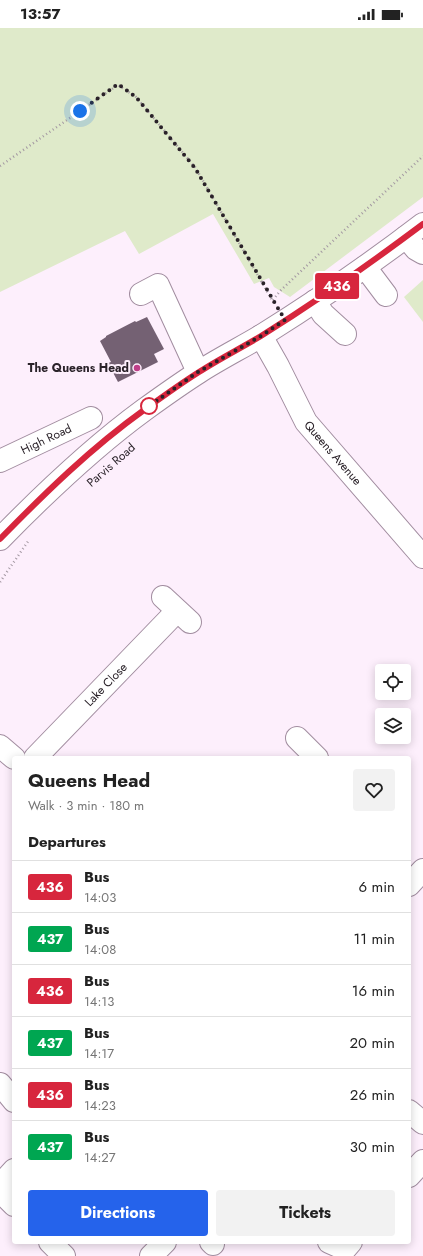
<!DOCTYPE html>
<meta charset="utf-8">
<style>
:root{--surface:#fff;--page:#f2f2f2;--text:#222;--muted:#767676;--line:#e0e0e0;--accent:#2563eb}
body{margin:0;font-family:Jost,sans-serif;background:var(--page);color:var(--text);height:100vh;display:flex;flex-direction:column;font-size:15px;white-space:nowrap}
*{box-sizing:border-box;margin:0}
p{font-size:13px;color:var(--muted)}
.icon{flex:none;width:22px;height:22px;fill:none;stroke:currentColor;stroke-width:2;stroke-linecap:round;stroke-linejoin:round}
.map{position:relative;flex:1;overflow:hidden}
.sheet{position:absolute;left:12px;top:728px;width:399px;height:488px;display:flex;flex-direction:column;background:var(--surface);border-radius:4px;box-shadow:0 2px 10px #0003}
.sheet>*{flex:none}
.badge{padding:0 8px;border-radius:3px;font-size:14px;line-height:26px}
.fabs{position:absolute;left:375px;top:636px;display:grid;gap:8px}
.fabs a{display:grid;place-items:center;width:36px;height:36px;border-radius:4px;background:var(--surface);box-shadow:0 2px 10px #0003;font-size:20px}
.you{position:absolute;width:20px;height:20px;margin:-10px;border:3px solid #fff;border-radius:50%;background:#1a73e8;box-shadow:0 0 0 6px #1a73e833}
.map>.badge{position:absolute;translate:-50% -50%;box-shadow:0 0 0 2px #fff}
h2{padding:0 16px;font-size:15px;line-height:36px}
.round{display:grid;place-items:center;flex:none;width:42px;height:42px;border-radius:4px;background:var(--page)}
.head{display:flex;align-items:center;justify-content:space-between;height:68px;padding:0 16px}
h1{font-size:19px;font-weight:700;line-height:30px}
.action{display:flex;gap:8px;margin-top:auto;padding:8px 16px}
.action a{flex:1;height:46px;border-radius:4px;background:var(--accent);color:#fff;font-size:16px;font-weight:700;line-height:46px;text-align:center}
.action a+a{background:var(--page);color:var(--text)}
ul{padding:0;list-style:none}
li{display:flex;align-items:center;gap:12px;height:52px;padding:0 16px;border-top:1px solid var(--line)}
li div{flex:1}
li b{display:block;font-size:15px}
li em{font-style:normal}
li .badge{min-width:44px;font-weight:700;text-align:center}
.status{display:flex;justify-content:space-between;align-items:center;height:28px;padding:0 20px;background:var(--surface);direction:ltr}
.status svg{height:11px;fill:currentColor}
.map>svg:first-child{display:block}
.green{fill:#dfeaca}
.building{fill:#746173}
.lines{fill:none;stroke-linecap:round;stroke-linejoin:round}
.minor-casing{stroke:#a28da0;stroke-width:24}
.major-casing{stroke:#a28da0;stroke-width:24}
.path{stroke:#a297a1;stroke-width:2.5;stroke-dasharray:1 3;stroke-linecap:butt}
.minor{stroke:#fff;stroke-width:22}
.major{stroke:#fff;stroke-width:22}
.line-casing{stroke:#fff;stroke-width:9}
.line{stroke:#d7263d;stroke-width:6}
.walk{stroke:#2a2229;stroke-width:4;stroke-dasharray:0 7.2}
.poi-dot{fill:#bf3e88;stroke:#fdeffc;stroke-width:1.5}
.stop-dot{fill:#fff;stroke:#d7263d;stroke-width:2}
.labels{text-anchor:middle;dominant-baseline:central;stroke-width:4;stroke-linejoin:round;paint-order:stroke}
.poi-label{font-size:12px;font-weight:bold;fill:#2a2229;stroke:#fdeffc;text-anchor:end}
.street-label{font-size:12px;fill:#2a2229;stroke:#fdeffc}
</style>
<div class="status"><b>13:57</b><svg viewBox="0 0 49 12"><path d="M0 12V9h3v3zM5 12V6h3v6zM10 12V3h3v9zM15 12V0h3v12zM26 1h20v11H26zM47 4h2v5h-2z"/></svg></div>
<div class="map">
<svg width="423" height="1228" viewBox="0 0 423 1228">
<rect width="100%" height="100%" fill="#fdeffc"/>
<g class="green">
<path d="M0,0H423V169L290,269L274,259L269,250L254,256L213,186L139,226L125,203L0,264Z"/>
<path d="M423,252V294L404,269Z"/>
</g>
<path class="building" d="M147,289L164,321L154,326L158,334L118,354L108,335L111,334L100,313L106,309V308L135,293L136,294Z"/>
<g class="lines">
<g class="minor-casing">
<g id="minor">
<path d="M406,209L416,221L423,225"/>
<path d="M365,239L386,267"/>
<path d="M141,266L158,257L198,344"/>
<path d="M315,273L323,286L345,306"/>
<path id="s1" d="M261,308L278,338L306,394L423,529"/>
<path id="s2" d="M0,433L91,390"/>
<path d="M163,569L190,594"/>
<path d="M297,710L317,730"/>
<path d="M0,718L14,730"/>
<path id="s3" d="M35,730L177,583"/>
<path d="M409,857L423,842"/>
<path d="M0,1056L14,1073"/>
<path d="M409,1083L423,1095"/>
<path d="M409,1148L423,1133"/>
<path d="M0,1157L14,1142"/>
<path d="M0,1163L14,1177"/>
<path d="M50,1214L64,1228"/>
<path d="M211,1214L213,1216"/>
<path d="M329,1214L345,1221L351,1214"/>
<path d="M151,1228L165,1214"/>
</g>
</g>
<g class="major-casing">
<path id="major" d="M0,511C45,465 92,420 144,382C162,369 180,356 199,344C219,331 241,320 261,308C317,273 371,236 423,196"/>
</g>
<g class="path">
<path d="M0,138L118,57L136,69L195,139L275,277"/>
<path d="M273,272L280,263L423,128"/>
<path d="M0,554L29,512"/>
</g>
<use href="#minor" class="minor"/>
<use href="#major" class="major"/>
</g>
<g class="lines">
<g class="line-casing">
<path id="line" d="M0,511C45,465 91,420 144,382C162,369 180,356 199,344C219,331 241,320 261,308C317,273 371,235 423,196"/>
</g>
<use href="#line" class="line"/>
<path class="walk" d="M80,83L118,56L136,69L195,140L285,292L261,308L198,344L149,378"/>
</g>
<circle class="poi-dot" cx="137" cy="340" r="4"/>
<circle class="stop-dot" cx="149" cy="378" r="8"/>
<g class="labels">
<g class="poi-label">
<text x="129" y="340">The Queens Head</text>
</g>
<g class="street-label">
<text stroke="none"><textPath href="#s2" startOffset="51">High Road</textPath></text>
<text stroke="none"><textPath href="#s1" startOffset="138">Queens Avenue</textPath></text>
<text transform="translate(111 437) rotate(-41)">Parvis Road</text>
<text stroke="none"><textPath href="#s3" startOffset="102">Lake Close</textPath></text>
</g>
</g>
</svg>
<div class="fabs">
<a><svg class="icon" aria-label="locate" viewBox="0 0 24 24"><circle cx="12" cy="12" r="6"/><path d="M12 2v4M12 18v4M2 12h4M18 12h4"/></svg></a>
<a><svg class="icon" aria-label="layers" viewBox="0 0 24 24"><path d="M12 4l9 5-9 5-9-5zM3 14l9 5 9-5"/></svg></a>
</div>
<div class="you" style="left:80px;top:83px"></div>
<b class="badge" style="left:337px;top:258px;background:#d7263d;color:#fff">436</b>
<section class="sheet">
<div class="head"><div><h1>Queens Head</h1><p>Walk · 3 min · 180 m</p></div><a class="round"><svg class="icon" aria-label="heart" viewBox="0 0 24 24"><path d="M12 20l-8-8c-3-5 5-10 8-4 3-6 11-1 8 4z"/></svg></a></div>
<h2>Departures</h2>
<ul>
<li><span class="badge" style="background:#d7263d;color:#fff">436</span><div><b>Bus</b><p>14:03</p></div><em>6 min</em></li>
<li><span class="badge" style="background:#00a651;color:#fff">437</span><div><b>Bus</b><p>14:08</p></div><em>11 min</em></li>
<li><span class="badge" style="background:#d7263d;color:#fff">436</span><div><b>Bus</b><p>14:13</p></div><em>16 min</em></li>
<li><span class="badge" style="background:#00a651;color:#fff">437</span><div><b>Bus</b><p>14:17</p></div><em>20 min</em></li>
<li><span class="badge" style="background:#d7263d;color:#fff">436</span><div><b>Bus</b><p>14:23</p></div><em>26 min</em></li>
<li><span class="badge" style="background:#00a651;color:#fff">437</span><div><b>Bus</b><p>14:27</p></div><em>30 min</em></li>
</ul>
<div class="action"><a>Directions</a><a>Tickets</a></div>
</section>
</div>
